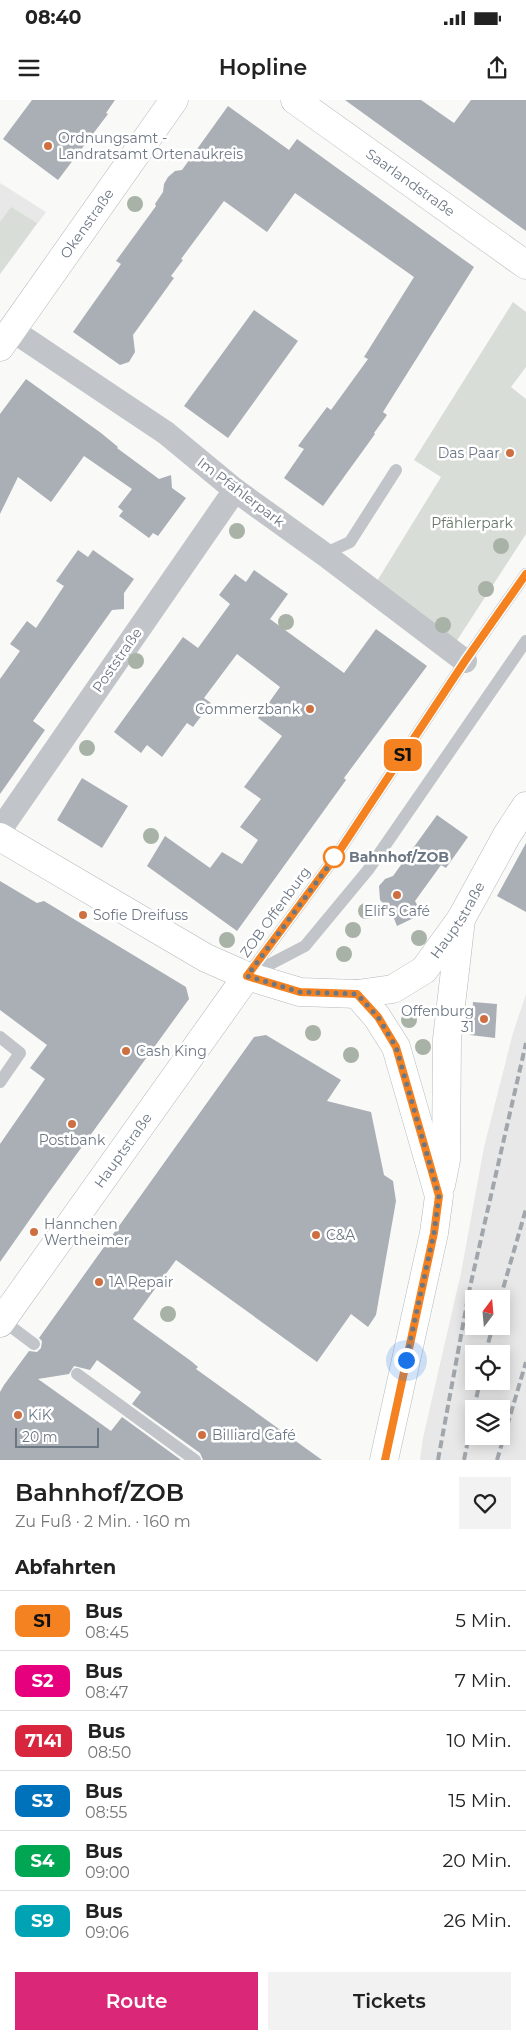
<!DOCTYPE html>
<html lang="de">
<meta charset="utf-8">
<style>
:root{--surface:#fff;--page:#f2f2f2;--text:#222;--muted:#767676;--line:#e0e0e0;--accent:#db2777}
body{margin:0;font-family:Montserrat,sans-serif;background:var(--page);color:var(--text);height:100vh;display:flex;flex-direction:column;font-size:19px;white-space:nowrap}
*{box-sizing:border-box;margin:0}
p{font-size:16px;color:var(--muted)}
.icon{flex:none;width:28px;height:28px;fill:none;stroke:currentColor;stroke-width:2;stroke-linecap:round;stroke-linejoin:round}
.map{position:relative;height:1360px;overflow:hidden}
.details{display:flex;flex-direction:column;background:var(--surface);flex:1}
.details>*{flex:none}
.badge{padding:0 10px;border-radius:8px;font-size:18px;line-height:32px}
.needle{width:32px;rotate:16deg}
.fabs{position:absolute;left:465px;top:1190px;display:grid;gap:10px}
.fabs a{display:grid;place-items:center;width:45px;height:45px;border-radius:0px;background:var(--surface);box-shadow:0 2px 12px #0003;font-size:25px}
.scale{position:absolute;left:15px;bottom:12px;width:84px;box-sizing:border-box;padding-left:5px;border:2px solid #6c7784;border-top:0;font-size:14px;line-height:18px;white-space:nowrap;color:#6c7784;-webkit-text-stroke:4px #fff;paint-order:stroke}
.you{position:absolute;width:25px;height:25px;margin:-12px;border:4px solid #fff;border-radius:50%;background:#1a73e8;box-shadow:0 0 0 8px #1a73e833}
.map>.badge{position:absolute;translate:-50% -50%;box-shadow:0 0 0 2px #fff}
h2{padding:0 15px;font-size:19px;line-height:45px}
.round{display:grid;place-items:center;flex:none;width:52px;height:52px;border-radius:0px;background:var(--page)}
.summary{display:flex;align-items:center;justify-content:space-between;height:85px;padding:0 15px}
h1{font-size:24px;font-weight:600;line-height:38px}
.action{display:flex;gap:10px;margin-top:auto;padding:10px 15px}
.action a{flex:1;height:58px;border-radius:0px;background:var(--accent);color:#fff;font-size:20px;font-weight:600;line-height:58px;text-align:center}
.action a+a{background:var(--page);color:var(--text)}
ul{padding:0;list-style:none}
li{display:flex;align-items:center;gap:15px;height:60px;padding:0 15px;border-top:1px solid var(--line)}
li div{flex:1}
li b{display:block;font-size:19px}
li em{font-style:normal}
li .badge{min-width:55px;font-weight:700;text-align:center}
.status{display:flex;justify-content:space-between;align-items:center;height:35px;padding:0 25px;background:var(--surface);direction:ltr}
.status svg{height:14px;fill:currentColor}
header{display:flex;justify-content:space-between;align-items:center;height:65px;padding:0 15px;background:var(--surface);font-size:22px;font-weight:600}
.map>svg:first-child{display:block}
.built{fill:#e7e8e7;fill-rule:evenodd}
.green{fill:#d9ddd7}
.building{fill:#a9afb5}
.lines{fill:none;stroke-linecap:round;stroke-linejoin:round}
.secondary-casing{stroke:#b4b8bc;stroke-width:29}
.lane{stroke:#c1c4c8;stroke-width:12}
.street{stroke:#c1c4c8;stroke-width:24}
.secondary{stroke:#fff;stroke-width:28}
.rail{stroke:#a1a6ac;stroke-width:4;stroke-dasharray:8 4;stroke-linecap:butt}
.tree{fill:#a9b2a7}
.line-casing{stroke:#fff;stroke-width:11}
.line{stroke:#f58220;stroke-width:8}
.walk{stroke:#6c7784;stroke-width:5;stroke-dasharray:0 9}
.poi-dot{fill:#ce6f42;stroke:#fff;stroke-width:2}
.stop-dot{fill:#fff;stroke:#f58220;stroke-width:2.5}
.labels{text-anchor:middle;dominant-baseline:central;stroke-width:5;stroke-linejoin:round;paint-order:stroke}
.poi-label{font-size:14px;fill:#6c7784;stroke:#fff;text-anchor:start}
.street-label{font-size:14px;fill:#6c7784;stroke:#fff}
.park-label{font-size:14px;fill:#677766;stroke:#fff}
.stop-label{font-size:14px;font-weight:bold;fill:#6c7784;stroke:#fff;text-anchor:start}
</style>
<div class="status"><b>08:40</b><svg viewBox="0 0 49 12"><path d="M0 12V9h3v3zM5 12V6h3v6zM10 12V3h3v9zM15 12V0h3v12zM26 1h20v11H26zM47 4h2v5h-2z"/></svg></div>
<header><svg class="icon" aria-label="menu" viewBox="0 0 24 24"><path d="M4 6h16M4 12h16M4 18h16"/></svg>Hopline<svg class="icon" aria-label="share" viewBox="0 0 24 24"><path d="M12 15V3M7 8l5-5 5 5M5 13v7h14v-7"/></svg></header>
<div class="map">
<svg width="526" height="1360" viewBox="0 0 526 1360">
<rect width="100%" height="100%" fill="#f9f9f7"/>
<g class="built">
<path d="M0,83L46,112L0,174Z"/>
<path d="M526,894V1360H420L423,1338L461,1173L484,1047L513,933ZM474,1199H501V1226H474ZM474,1254H501V1281H474ZM474,1309H501V1336H474Z"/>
</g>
<g class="green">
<path d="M11,107L37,123L0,174V122Z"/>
<path d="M513,202L526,212V267L511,287L526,299V434L452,548L374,486L441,377L414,360Z"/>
</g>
<g class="building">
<path d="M32,0H115L106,13L108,14L58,80L3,39Z"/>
<path d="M345,0H421L454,23L471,0H526V131Z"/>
<path d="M228,6L289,50L297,39L474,167L383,312L387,315L374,333L375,334L323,406L284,378L304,349L298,346L327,307L331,310L368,259L364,257L414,177L295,93L267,132L224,101L181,159L183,160L171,176L174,178L133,235L135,252L129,262L120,265L73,232L121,164L116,161L156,106L155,104L163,92L164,84L168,77L175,71L182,70Z"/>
<path d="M254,210L298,241L228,338L184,306Z"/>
<path d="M26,279L101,333L118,347L117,348L159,379L171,375L172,388L186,398L158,436L153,433L149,438L119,416L123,411L118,407L132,389L84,356L51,402L18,377L0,414V314Z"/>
<path d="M78,450L88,457L93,450L134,479L124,493V509L112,510L33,621L45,630L0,694V579L20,551L10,544L27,521L36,528L64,486L56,481Z"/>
<path d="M254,470L288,494L270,519L344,573L376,529L427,566L344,678L346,680L237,831L147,766L165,736L210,768L222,752L242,764L258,740L240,727L261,699L244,687L282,636L258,618L280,587L237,554L204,598L211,603L193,627L187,623L162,657L147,645L141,653L114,632L183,537L198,548L230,504L219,495L235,474L246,482Z"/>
<path d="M82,678L128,706L102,748L57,720Z"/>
<path d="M437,715L468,737L446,768L441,765L415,801L422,814L397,826L391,811L380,800L379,786L385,779L393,776Z"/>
<path d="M526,743V812L497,796Z"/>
<path d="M0,781L37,803L44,801L186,887L189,899L47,1095L0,1162V1044L45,979L30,968L47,945L0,910Z"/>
<path d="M473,902L497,904L495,938L470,935Z"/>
<path d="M266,935L341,980L327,1001L371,1012L384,1075L393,1081L396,1101L376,1215L368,1227L351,1214L317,1262L176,1160L133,1219L191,1261L198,1267L196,1269L322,1360H203L200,1353L132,1304L141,1292L97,1260L90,1270L74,1266L69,1274L38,1279L111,1331L122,1317L181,1360H0V1292L4,1285L29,1251L37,1252L41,1248L42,1241L39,1238L254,937Z"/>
</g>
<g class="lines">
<g class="secondary-casing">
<g id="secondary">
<path id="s1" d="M295,0L526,165"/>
<path id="s2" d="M0,247L174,0"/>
<path id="s3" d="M0,737L206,858L247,876L300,892L357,894L393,889L424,870L461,819L507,735L526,706"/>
<path d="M357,894L377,917L396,947L439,1096L434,1133L384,1360"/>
<path d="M441,1085L446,1060L447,939L461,819"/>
<path id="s4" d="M0,1223L247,876"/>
</g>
</g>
<g class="lane">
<path d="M324,454L350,442L396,370"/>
<path d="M251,874L305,846L368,770L526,541"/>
<path d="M247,876L336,756L465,561L526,474"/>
<path d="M0,937L20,953L0,982"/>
<path d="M2,1220L34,1244"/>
<path d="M77,1274L195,1360"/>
</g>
<g class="street">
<path d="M12,230L166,333L235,390L324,454L465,561"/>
<path d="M0,730L235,390"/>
</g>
<use href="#secondary" class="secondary"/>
<g class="rail">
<path d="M500,1199L526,1109"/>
<path d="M485,1254L493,1226"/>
<path d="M474,1309L480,1281"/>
<path d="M438,1360L470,1187L526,943"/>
<path d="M464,1360L474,1311"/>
<path d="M497,1360L526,1262"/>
</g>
</g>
<g class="tree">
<circle cx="135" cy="104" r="8"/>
<circle cx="237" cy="431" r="8"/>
<circle cx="501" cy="446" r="8"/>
<circle cx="486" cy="489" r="8"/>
<circle cx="286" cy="522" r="8"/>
<circle cx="443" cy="525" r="8"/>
<circle cx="136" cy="561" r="8"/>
<circle cx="87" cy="648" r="8"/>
<circle cx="151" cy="736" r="8"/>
<circle cx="366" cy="811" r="8"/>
<circle cx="353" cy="830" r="8"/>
<circle cx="419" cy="838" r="8"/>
<circle cx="227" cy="840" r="8"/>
<circle cx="344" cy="854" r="8"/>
<circle cx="409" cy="920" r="8"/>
<circle cx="313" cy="933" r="8"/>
<circle cx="423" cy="947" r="8"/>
<circle cx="351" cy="955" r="8"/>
<circle cx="168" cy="1214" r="8"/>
</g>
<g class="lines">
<g class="line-casing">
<path id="line" d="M385,1360L434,1133L439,1096L396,947L378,917L357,894L300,892L247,876L336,756L465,561L526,474"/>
</g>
<use href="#line" class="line"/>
<path class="walk" d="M334,757L336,756L247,876L300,892L357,894L378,917L396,947L439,1096L434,1133L406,1260"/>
</g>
<g class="poi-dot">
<circle cx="48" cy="46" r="5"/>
<circle cx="510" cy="353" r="5"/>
<circle cx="310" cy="609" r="5"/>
<circle cx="397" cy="795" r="5"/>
<circle cx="83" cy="815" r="5"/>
<circle cx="484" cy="919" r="5"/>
<circle cx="126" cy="951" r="5"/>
<circle cx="72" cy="1024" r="5"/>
<circle cx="34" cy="1132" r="5"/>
<circle cx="316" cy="1135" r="5"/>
<circle cx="99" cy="1182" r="5"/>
<circle cx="18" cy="1315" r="5"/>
<circle cx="202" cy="1335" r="5"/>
</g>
<circle class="stop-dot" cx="334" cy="757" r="10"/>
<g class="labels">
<g class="poi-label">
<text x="58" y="38">Ordnungsamt -<tspan x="58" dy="16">Landratsamt Ortenaukreis</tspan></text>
<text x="500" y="353" text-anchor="end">Das Paar</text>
<text x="300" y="609" text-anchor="end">Commerzbank</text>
<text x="397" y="811" text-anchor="middle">Elif's Café</text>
<text x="93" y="815">Sofie Dreifuss</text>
<text x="474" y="911" text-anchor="end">Offenburg<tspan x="474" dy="16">31</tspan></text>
<text x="136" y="951">Cash King</text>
<text x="72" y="1040" text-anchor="middle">Postbank</text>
<text x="44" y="1124">Hannchen<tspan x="44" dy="16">Wertheimer</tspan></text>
<text x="326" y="1135">C&amp;A</text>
<text x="109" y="1182">1A Repair</text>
<text x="28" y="1315">KiK</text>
<text x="212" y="1335">Billiard Café</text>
</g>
<g class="street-label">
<text stroke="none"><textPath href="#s1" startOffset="142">Saarlandstraße</textPath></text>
<text stroke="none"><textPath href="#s2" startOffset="151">Okenstraße</textPath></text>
<text transform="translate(241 392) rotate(37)">Im Pfählerpark</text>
<text transform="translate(117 560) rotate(-55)">Poststraße</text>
<text transform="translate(275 812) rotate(-54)">ZOB Offenburg</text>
<text stroke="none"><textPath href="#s3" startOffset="529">Hauptstraße</textPath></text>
<text stroke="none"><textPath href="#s4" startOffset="212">Hauptstraße</textPath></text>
</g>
<g class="park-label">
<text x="472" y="423">Pfählerpark</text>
</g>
<g class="stop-label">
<text x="349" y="757">Bahnhof/ZOB</text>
</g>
</g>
</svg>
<div class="fabs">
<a><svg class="needle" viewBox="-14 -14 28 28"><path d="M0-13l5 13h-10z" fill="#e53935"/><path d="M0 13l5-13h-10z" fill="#767676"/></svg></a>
<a><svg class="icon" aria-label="locate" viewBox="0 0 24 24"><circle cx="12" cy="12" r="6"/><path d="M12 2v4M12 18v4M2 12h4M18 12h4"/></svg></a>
<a><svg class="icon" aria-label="layers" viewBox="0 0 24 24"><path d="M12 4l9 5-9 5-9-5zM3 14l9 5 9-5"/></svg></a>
</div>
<div class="scale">20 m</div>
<div class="you" style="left:406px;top:1260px"></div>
<b class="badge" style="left:403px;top:655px;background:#f58220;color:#111">S1</b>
</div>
<section class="details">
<div class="summary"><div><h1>Bahnhof/ZOB</h1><p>Zu Fuß · 2 Min. · 160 m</p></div><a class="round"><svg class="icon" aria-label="heart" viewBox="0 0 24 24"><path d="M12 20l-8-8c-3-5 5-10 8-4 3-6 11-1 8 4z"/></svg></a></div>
<h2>Abfahrten</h2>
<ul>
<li><span class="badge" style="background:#f58220;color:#111">S1</span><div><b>Bus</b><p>08:45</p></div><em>5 Min.</em></li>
<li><span class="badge" style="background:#e6007e;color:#fff">S2</span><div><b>Bus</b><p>08:47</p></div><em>7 Min.</em></li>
<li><span class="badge" style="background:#d7263d;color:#fff">7141</span><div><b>Bus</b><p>08:50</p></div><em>10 Min.</em></li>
<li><span class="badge" style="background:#0072bc;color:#fff">S3</span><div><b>Bus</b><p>08:55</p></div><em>15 Min.</em></li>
<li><span class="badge" style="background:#00a651;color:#fff">S4</span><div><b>Bus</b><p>09:00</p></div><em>20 Min.</em></li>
<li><span class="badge" style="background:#00a3b4;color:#fff">S9</span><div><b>Bus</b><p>09:06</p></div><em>26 Min.</em></li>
</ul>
<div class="action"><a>Route</a><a>Tickets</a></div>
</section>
